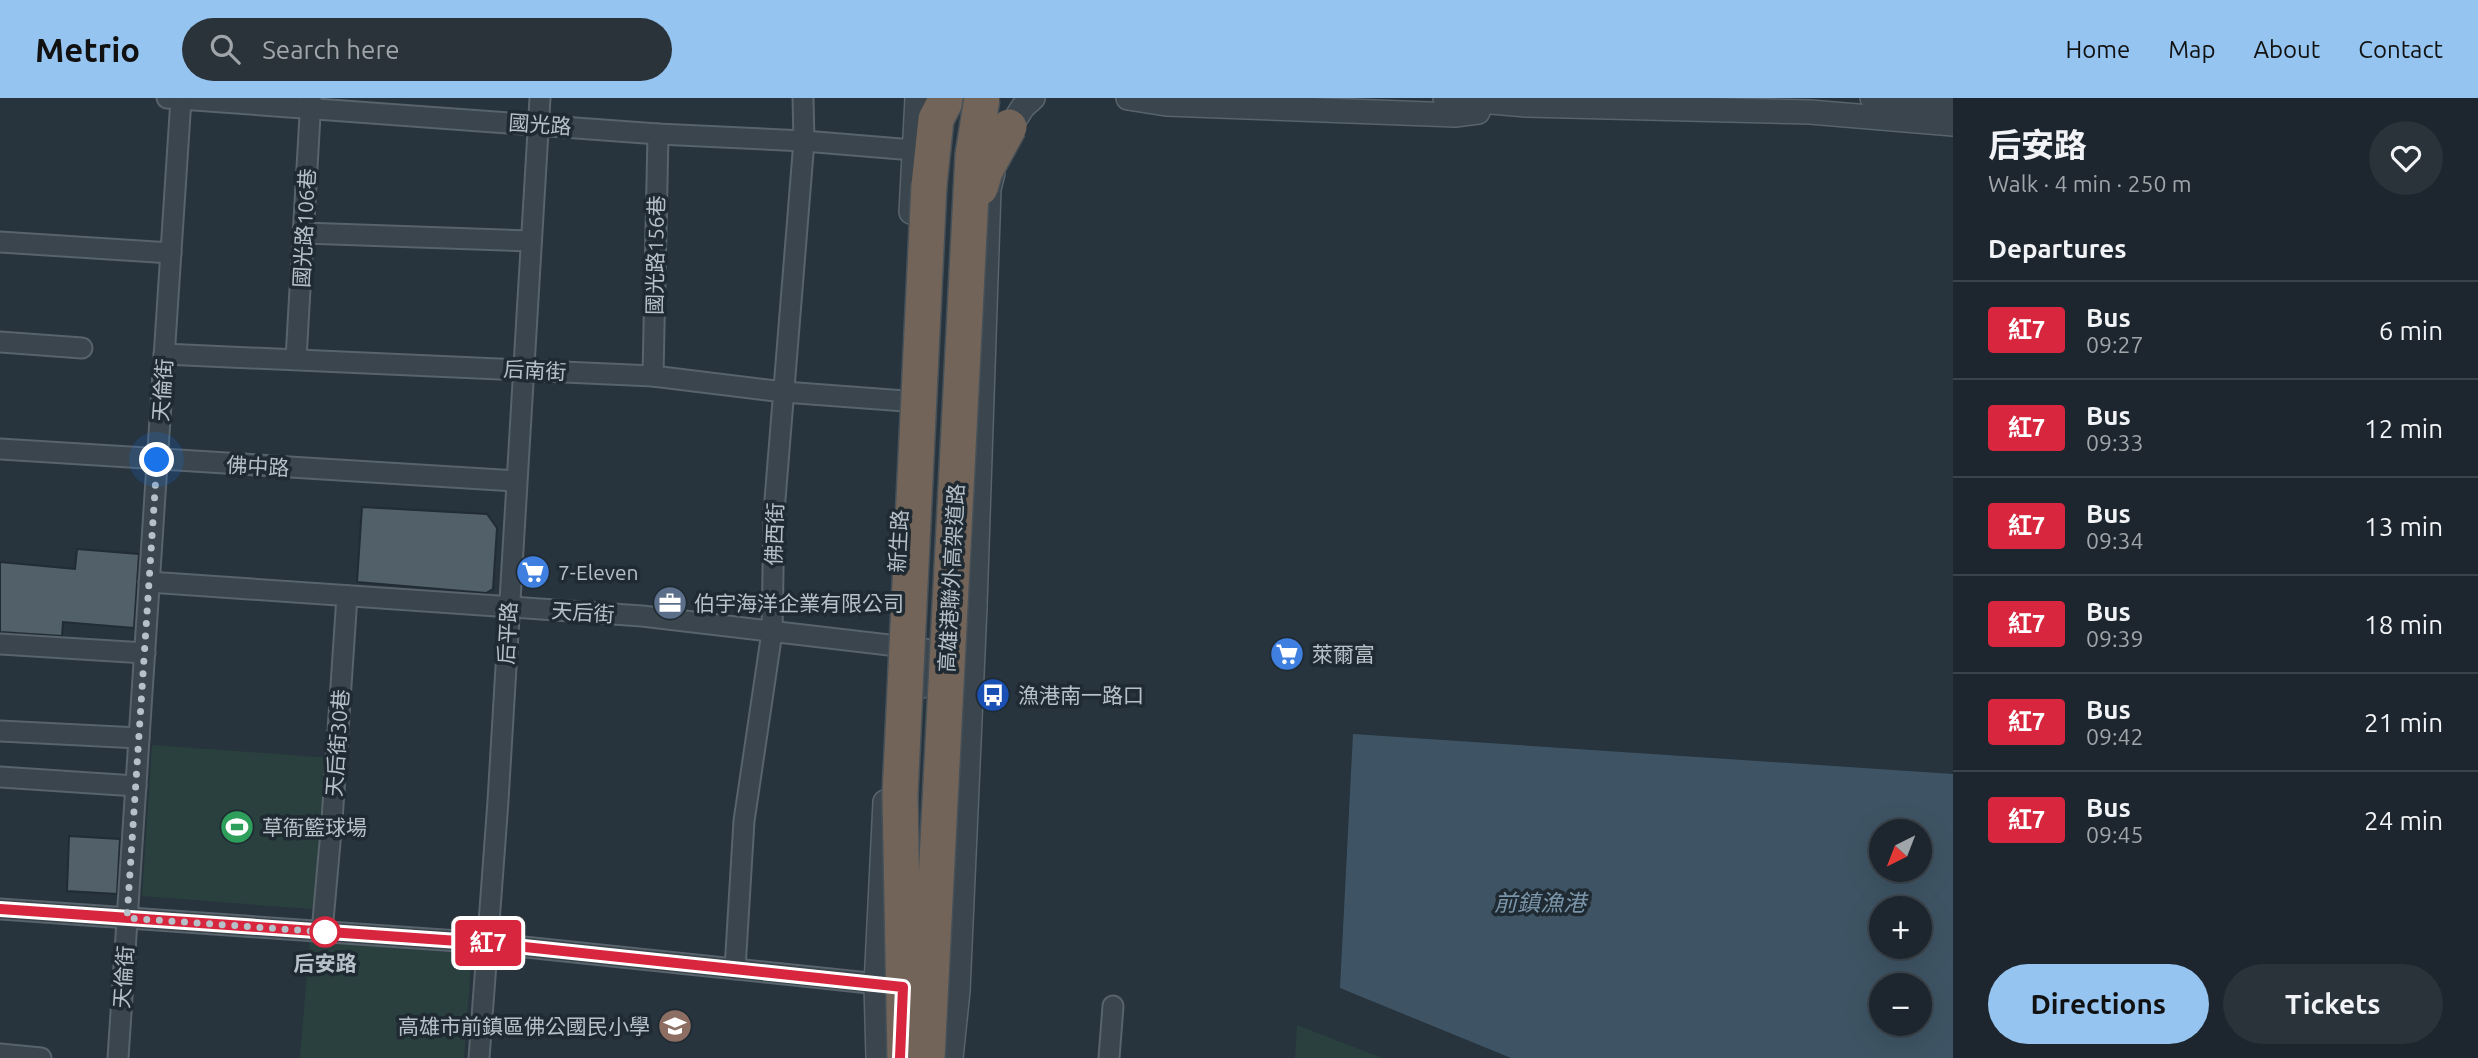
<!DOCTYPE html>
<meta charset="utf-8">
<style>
:root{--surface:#1d262e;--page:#2a323a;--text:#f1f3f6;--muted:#a0a5aa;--line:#3b434a;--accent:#94c4ef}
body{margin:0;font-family:Ubuntu,"Noto Sans TC",sans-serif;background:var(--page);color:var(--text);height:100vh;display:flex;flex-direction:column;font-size:26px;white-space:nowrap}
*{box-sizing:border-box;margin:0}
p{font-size:23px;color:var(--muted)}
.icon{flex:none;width:38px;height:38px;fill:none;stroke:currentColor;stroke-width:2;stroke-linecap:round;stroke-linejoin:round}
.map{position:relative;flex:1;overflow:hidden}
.panel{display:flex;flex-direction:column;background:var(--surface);width:525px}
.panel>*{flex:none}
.badge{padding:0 14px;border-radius:5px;font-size:24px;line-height:46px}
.needle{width:46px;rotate:222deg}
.tools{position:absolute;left:1869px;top:721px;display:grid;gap:14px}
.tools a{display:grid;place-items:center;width:63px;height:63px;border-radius:50%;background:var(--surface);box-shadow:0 7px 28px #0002,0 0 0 2px var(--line);font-size:35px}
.you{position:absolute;width:35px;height:35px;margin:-18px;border:5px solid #fff;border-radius:50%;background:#1a73e8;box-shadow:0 0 0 10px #1a73e833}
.map>.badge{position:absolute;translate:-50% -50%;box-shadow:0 0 0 4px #fff}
h2{padding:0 35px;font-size:26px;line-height:63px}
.round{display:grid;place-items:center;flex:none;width:74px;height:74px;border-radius:37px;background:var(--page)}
.overview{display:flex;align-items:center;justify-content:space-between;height:119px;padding:0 35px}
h1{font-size:33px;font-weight:700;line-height:52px}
.cta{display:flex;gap:14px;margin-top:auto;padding:14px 35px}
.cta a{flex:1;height:80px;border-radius:42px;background:var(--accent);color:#111;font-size:28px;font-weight:700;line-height:80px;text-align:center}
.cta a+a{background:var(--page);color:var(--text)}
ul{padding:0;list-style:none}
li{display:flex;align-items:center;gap:21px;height:98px;padding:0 35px;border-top:2px solid var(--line)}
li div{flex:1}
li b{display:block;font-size:26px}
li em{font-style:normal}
li .badge{min-width:77px;font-weight:700;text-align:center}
header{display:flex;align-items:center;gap:42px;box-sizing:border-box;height:98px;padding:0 35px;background:var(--accent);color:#111}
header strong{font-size:33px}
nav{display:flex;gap:38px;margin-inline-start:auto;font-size:24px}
.search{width:490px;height:63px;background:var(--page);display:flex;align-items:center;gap:18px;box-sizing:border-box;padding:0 24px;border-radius:38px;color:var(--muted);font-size:26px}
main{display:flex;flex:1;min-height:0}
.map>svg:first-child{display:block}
.green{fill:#2a403e}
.water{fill:#3e5464;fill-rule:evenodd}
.building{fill:#52606a;stroke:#212c34;stroke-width:2}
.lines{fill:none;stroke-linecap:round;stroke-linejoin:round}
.minor-casing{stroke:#58636b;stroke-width:23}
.tertiary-casing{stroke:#58636b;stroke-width:26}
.motorway-casing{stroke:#455058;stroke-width:38}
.minor{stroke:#3a454d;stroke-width:19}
.tertiary{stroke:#3a454d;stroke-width:23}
.motorway{stroke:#726458;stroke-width:35}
.motorway-bridge-casing{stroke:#455058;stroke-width:38;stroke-linecap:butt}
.motorway-bridge{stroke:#726458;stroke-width:35}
.line-casing{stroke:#fff;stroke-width:16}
.line{stroke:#d7263d;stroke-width:10}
.walk{stroke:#b6c0c8;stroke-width:7;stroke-dasharray:0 12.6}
.stop-dot{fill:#fff;stroke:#d7263d;stroke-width:3.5}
.labels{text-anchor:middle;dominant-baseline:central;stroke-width:7;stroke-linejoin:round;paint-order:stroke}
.street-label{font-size:21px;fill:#b6c0c8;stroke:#1f2a32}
.poi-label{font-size:21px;fill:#b6c0c8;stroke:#1f2a32;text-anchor:start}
.stop-label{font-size:21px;font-weight:bold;fill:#b6c0c8;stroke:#1f2a32}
.water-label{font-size:23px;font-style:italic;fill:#7a95a9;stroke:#1f2a32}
</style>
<header>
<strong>Metrio</strong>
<div class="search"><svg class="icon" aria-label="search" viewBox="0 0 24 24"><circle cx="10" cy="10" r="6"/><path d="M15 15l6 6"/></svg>Search here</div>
<nav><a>Home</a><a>Map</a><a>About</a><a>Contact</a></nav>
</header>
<main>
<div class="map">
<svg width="1953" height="960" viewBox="0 0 1953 960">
<rect width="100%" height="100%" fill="#27333d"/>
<g class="green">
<path d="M152,647L332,660L322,812L142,798Z"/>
<path d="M310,838L472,852L464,960H300Z"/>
<path d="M1297,927L1382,960H1295Z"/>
</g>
<path class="water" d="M1353,636L1953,676V960H1511L1340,890ZM1881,733H1920V772H1881ZM1881,810H1920V849H1881ZM1881,887H1920V926H1881Z"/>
<g class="building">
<path d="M362,409L487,416L497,430L493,491L486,495L357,484Z"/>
<path d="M77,451L139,456L134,530L63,524L62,538L0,534V464L75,471Z"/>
<path d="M69,738L120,741L117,796L67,793Z"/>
</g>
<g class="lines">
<g class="minor-casing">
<g id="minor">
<path d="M167,0L658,36L804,43L913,52"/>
<path d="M304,135L531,143"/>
<path d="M0,144L171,155"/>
<path d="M0,244L82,250"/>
<path d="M164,256L653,278L784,294L905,303"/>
<path d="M296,261L311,0"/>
<path d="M653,278L658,36"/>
<path d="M0,351L516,383"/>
<path d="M149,484L642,518L957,555"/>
<path d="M0,546L145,555"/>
<path d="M0,633L139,640"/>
<path d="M0,679L136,688"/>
<path d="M0,811L487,845L888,887"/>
<path d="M322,834L332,722L347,498"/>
<path d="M735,871L744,723L772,534L774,414L804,43L803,0"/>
<path d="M0,956L41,960"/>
<path d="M118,960L181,1"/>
<path d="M479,960L498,703L540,0"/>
<path d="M1109,960L1113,908"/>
</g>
</g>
<g class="tertiary-casing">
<g id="tertiary">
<path d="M1128,0L1166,6L1455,17L1478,14"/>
<path d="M1445,0L1526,7L1810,14L1953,26"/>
<path d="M1872,0L1953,10"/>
<path d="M1004,39L1023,9L1033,0"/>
<path d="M911,114L917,0"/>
<path d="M922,588L975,508L989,91L993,75"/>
<path d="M878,960L876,887L885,704"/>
<path d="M951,960L958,893L975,509"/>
</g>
</g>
<g class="motorway-casing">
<path id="motorway" d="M929,87L936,21L947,0"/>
</g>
<use href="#minor" class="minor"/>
<use href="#tertiary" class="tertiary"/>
<use href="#motorway" class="motorway"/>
<g class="motorway-bridge-casing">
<g id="motorway-bridge">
<path d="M980,90L985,73L1009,29"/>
<path d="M905,960L900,697L929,87"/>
<path d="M927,960L973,57L982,0"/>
</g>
</g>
<use href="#motorway-bridge" class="motorway-bridge"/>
</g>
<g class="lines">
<g class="line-casing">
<path id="line" d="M0,811L487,845L903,889L900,960"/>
</g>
<use href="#line" class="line"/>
<path class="walk" d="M157,362L127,820L325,834"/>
</g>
<defs>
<g id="supermarket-disc" transform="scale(1.75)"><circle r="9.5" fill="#3f7fe0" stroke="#1f2a32"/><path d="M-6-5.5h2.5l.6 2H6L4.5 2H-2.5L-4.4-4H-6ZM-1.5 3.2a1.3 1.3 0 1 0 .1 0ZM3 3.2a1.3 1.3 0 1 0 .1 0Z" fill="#fff"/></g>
<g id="office-disc" transform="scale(1.75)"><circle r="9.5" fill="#5c6f8a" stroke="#1f2a32"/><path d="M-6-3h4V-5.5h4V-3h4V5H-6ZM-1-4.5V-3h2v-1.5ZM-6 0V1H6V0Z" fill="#fff"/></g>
<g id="bus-disc" transform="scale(1.75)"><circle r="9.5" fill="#1a4fb4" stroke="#1f2a32"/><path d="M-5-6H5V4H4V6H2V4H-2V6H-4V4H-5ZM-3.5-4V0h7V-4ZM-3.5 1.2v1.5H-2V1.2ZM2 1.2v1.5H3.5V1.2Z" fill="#fff"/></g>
<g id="stadium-disc" transform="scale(1.75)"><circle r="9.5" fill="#2e9e5b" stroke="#1f2a32"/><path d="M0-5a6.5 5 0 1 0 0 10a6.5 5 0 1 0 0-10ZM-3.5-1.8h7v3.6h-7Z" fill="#fff"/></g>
<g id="school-disc" transform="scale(1.75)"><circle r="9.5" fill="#8d6e63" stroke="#1f2a32"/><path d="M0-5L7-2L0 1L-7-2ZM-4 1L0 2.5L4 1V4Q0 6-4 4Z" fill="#fff"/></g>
</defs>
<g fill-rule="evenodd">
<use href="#supermarket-disc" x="533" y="474"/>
<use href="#office-disc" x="670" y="505"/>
<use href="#supermarket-disc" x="1287" y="556"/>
<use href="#bus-disc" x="993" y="597"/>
<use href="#stadium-disc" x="237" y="729"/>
<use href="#school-disc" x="675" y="928"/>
</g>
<circle class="stop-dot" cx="325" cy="834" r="14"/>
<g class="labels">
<g class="street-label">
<text transform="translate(540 26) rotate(4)">國光路</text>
<text transform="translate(304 130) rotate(-87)">國光路106巷</text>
<text transform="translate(655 157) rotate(-89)">國光路156巷</text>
<text transform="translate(535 272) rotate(3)">后南街</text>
<text transform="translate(162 292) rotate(-86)">天倫街</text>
<text transform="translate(258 368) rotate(3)">佛中路</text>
<text transform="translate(774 436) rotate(-88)">佛西街</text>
<text transform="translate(898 443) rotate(-87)">新生路</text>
<text transform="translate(951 480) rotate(-87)">高雄港聯外高架道路</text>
<text transform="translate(583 514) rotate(4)">天后街</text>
<text transform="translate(507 535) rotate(-87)">后平路</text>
<text transform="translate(337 645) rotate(-86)">天后街30巷</text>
<text transform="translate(123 879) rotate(-86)">天倫街</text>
</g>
<g class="poi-label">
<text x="558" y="474">7-Eleven</text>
<text x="694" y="505">伯宇海洋企業有限公司</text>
<text x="1312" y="556">萊爾富</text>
<text x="1018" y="597">漁港南一路口</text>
<text x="262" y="729">草衙籃球場</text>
<text x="650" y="928" text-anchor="end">高雄市前鎮區佛公國民小學</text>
</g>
<g class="stop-label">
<text x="325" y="865">后安路</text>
</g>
<g class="water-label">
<text x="1540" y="804">前鎮漁港</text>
</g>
</g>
</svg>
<div class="tools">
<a><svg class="needle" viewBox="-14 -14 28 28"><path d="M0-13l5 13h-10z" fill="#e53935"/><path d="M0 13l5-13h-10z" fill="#a0a5aa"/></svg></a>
<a>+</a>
<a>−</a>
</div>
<div class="you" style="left:157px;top:362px"></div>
<b class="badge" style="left:488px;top:845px;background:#d7263d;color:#fff">紅7</b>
</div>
<section class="panel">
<div class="overview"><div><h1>后安路</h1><p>Walk · 4 min · 250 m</p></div><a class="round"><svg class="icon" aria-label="heart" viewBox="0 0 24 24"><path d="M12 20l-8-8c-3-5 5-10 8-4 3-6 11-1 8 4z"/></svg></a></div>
<h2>Departures</h2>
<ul>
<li><span class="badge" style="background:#d7263d;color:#fff">紅7</span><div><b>Bus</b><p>09:27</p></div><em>6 min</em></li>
<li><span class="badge" style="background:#d7263d;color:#fff">紅7</span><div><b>Bus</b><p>09:33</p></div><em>12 min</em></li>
<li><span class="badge" style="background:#d7263d;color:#fff">紅7</span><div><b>Bus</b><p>09:34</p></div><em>13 min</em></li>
<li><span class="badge" style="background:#d7263d;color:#fff">紅7</span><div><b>Bus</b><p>09:39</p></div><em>18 min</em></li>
<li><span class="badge" style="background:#d7263d;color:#fff">紅7</span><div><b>Bus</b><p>09:42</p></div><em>21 min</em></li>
<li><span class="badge" style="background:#d7263d;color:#fff">紅7</span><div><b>Bus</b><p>09:45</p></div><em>24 min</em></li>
</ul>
<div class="cta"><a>Directions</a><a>Tickets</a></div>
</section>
</main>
